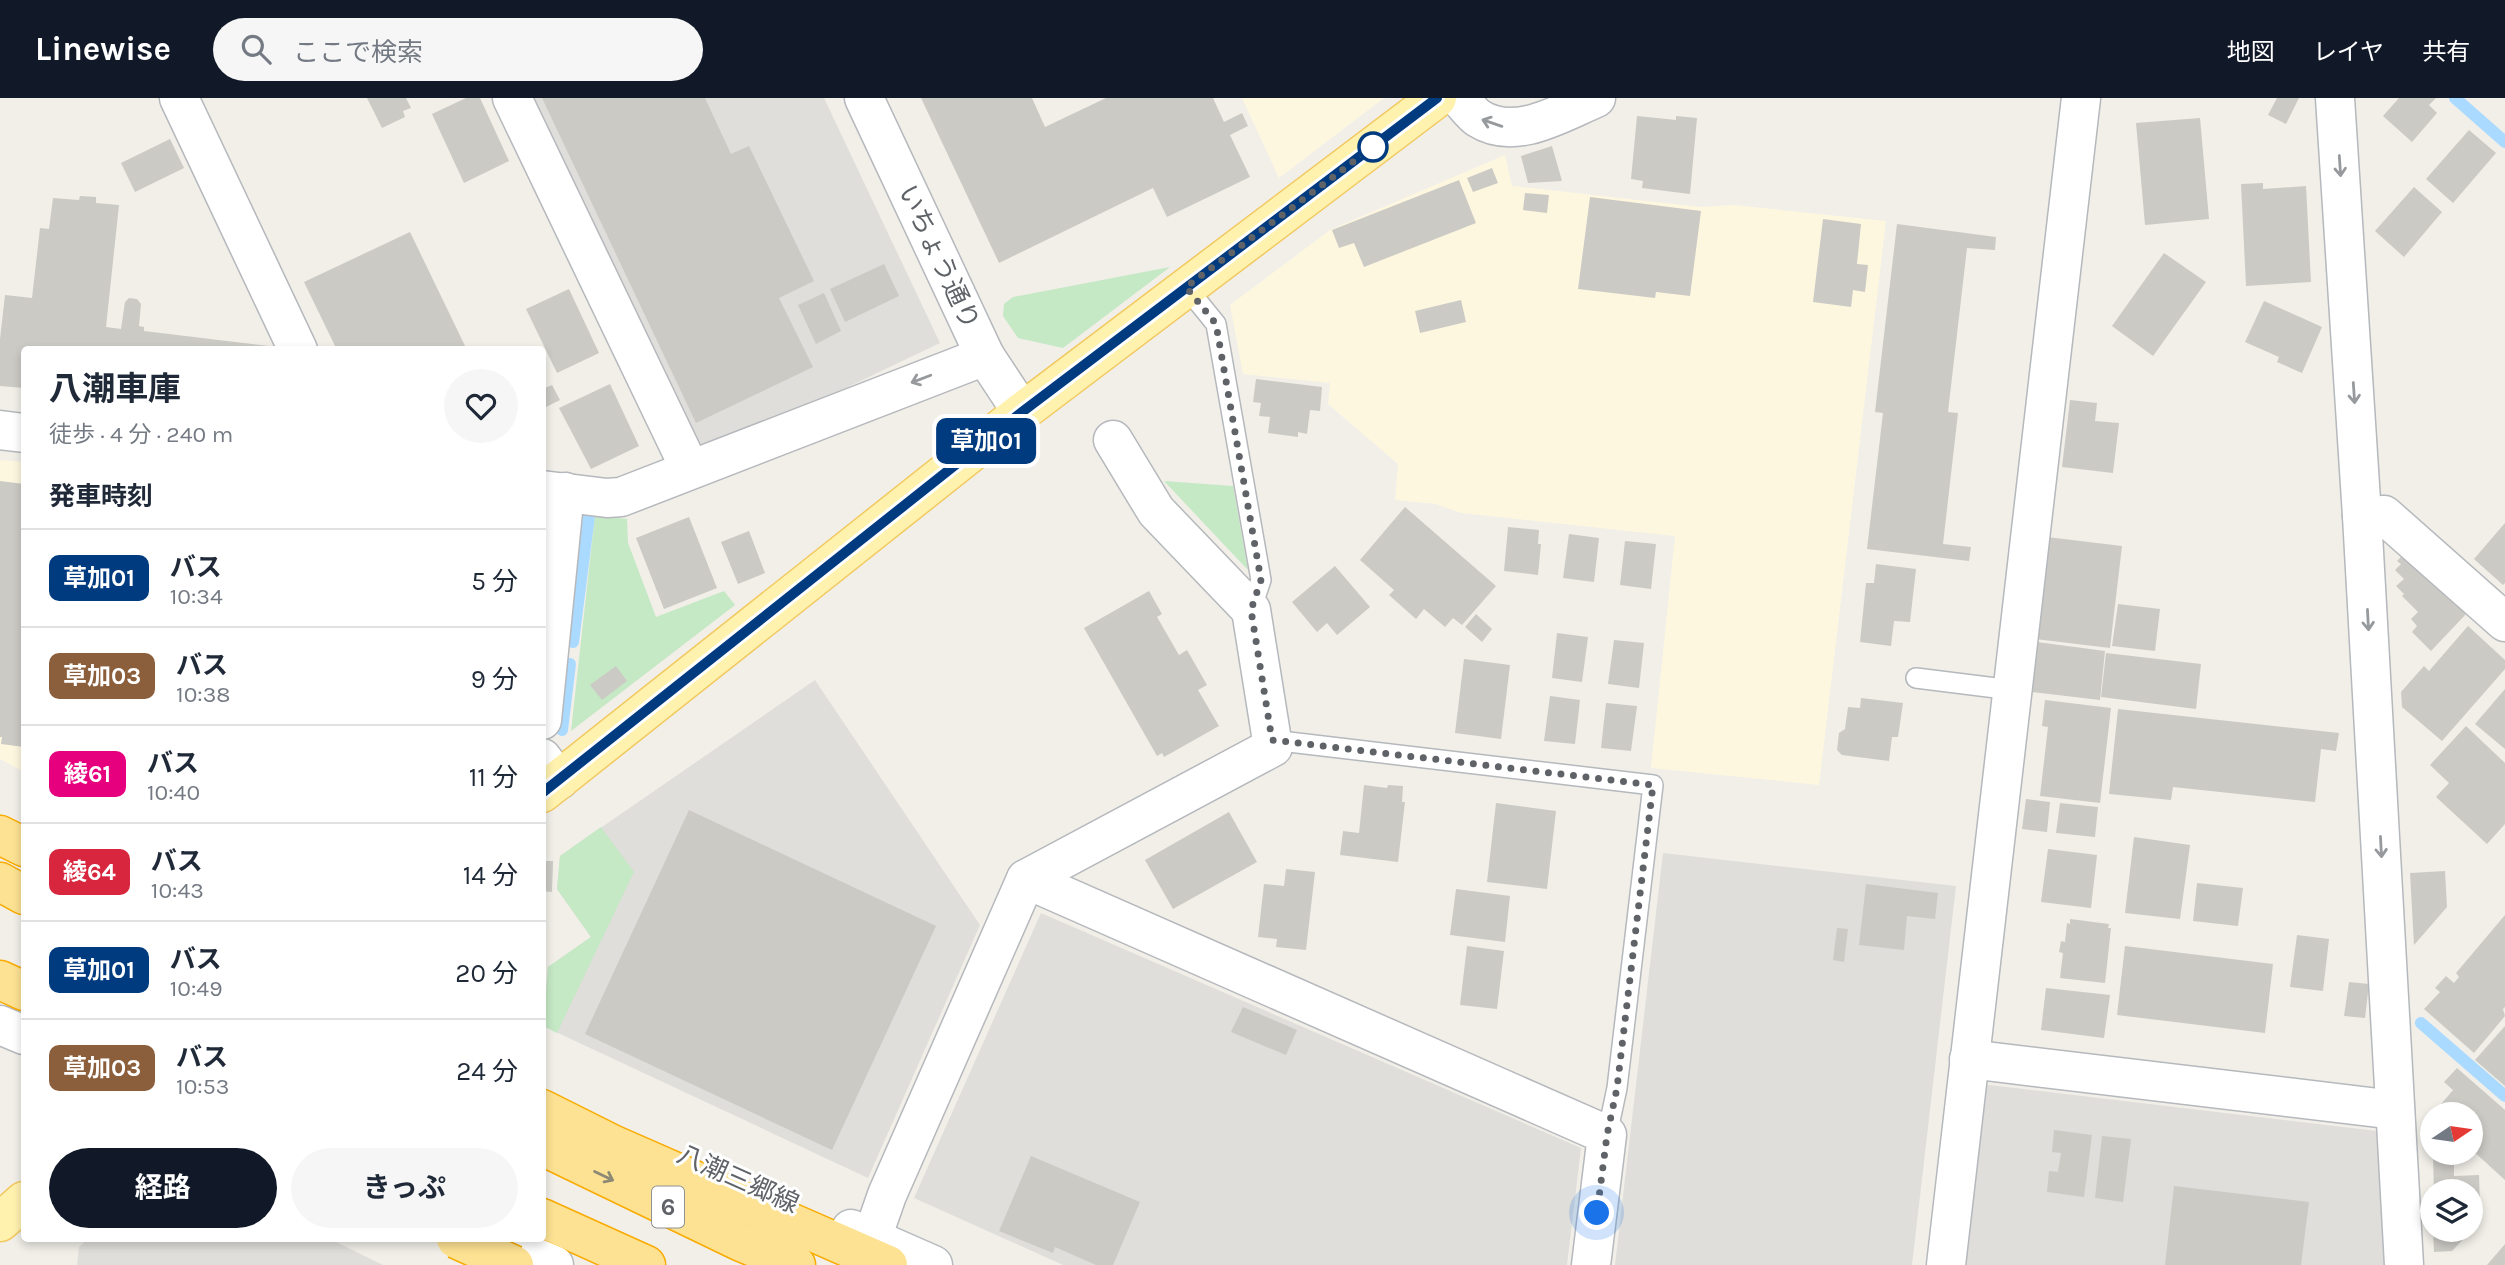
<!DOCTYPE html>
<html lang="ja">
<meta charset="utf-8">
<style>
:root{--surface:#fff;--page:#f6f6f7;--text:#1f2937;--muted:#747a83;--line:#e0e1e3;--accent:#111827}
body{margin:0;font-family:Karla,"Noto Sans JP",sans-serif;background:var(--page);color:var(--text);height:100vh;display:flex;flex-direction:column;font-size:26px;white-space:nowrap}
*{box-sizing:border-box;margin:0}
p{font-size:23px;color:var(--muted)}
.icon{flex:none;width:38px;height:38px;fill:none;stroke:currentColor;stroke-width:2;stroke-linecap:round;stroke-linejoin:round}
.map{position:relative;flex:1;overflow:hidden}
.details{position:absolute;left:21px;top:248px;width:525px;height:896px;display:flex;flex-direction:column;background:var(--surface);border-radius:7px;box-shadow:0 4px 10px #0003}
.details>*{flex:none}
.badge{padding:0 14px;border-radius:10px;font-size:24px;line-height:46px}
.needle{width:46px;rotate:77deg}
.buttons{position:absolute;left:2420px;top:1004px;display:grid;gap:14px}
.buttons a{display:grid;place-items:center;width:63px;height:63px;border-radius:50%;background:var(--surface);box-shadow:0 4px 10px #0003;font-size:35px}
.you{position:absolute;width:35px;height:35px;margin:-18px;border:5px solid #fff;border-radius:50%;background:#1a73e8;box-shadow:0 0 0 10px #1a73e833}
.map>.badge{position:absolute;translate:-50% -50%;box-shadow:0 0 0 4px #fff}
h2{padding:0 28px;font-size:26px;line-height:63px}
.round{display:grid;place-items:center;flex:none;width:74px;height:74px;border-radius:37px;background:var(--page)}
.head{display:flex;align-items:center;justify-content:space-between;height:119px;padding:0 28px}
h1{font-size:33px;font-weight:700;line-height:52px}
.primary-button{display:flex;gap:14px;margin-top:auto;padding:14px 28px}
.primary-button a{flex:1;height:80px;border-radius:42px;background:var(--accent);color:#fff;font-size:28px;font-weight:700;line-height:80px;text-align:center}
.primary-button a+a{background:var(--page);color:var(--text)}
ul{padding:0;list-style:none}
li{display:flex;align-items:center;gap:21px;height:98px;padding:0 28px;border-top:2px solid var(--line)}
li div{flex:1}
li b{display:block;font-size:26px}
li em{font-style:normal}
li .badge{min-width:77px;font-weight:700;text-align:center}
header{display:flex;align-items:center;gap:42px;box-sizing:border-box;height:98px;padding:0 35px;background:var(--accent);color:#fff}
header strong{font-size:33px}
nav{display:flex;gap:38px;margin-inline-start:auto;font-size:24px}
.search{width:490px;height:63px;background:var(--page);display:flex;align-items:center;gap:18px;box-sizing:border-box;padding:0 24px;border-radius:38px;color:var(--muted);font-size:26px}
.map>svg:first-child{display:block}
.commercial{fill:#fef7e0}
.industrial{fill:#e0deda}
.green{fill:#c5e8c5}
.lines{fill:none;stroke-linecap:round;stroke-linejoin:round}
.stream{stroke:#aadaff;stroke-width:12}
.building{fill:#cccac5}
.service-casing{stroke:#b5b8bc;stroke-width:22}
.minor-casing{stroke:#b5b8bc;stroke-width:41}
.tertiary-casing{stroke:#b5b8bc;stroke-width:41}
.secondary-casing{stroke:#b6babf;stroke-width:41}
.primary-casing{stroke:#f2c960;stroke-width:41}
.motorway-casing{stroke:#f9ab00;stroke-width:41}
.service{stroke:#fff;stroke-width:19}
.minor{stroke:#fff;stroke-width:38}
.tertiary{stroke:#fff;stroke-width:38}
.secondary{stroke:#fff;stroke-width:38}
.primary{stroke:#fff2af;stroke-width:38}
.motorway{stroke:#fde293;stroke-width:38}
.motorway-bridge-casing{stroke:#f9ab00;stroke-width:41;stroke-linecap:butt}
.motorway-bridge{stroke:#fde293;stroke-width:38}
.oneway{stroke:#979a9d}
.oneway2{stroke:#8e8975}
.line-casing{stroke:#fff;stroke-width:16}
.line{stroke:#003b80;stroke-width:10}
.walk{stroke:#5f6368;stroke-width:7;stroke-dasharray:0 12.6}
.stop-dot{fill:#fff;stroke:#003b80;stroke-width:3.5}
.labels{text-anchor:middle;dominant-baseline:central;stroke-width:6;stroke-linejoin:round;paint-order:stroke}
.shield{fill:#fff;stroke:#8f9295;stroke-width:2}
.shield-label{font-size:24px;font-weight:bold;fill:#5f6368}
.street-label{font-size:26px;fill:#5f6368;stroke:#fff}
</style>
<header>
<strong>Linewise</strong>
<div class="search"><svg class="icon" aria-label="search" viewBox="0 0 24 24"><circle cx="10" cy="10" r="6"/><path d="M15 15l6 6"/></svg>ここで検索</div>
<nav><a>地図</a><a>レイヤ</a><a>共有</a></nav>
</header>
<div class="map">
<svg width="2505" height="1167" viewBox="0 0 2505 1167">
<rect width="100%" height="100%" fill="#f1efe8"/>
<g class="commercial">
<path d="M1242,0H1384L1279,80Z"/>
<path d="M1505,57L1512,88L1700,109L1734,107L1886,123L1819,687L1651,670L1675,438L1461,415L1436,406L1395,402L1398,366L1328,306L1330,285L1243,276L1230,207L1330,132Z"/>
<path d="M0,362L24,364V674L0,661Z"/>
</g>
<g class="industrial">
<path d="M531,0H824L940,245L701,359Z"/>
<path d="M815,582L980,827L868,1080L543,928L548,869L591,839L557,791L560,758Z"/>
<path d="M1663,755L1956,788L1912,1167H1615Z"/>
<path d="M1041,815L1581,1050L1567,1167H1063L914,1100Z"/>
<path d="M1981,986L2377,1033L2384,1167H1961Z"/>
<path d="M88,1141H330L383,1167H77L79,1149Z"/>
</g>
<g class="green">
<path d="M1170,169L1063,250L1018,240L1003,218L1004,206L1013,199Z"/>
<path d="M1164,383L1233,388L1248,472Z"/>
<path d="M595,417L627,421L628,445L656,519L724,493L735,507L571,633Z"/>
<path d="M601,729L634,774L557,935L543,928L548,869L591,839L557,791L560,758Z"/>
</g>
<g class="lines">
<g class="stream">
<path d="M2455,0L2505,44"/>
<path d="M573,544L589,418"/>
<path d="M562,632L570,566"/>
<path d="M2421,925L2505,998"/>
</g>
</g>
<g class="building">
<path d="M367,0H406L411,10L403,13L405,19L382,30Z"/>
<path d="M466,0H480L509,63L464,85L432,16Z"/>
<path d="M542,0H705L731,56L749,48L814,183L779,200L813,269L696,325Z"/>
<path d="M921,0H1032L1045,29L1106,0H1213L1224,24L1242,15L1248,28L1230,37L1250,79L1167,119L1153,90L999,165Z"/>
<path d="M2277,0H2299L2286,26L2268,17Z"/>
<path d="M2399,0H2436L2429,7L2437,15L2412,44L2383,18Z"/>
<path d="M1637,18L1676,22V18L1697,20L1690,96L1642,90L1643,83L1631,81Z"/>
<path d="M2200,20L2209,121L2145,127L2136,25Z"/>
<path d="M2469,32L2496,55L2453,105L2426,81Z"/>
<path d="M170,41L184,70L135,94L121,65Z"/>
<path d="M1552,48L1562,83L1528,85L1521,58Z"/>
<path d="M1492,70L1498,85L1473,94L1467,80Z"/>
<path d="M1459,82L1476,125L1364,169L1354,145L1339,150L1332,132Z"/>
<path d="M2263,85V91L2306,88L2311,184L2246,188L2241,86Z"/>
<path d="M2414,89L2442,114L2404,159L2375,133Z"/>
<path d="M1525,95L1549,97L1547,115L1523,112Z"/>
<path d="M80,98L96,99V105L119,107L106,229L121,231L125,204L129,200L137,201L141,206L139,228L144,229V233L268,248L267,252H24V290L0,288V241L5,197L32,200L40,130L49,131L53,100L79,102Z"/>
<path d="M1590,99L1701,113L1690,198L1656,194L1655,200L1578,191Z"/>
<path d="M1823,121L1861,126L1857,166L1868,167L1865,194L1853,192L1851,209L1813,204Z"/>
<path d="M1897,126L1996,139L1995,152L1967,150L1948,314L1958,315L1943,446L1971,449L1969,463L1867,451L1883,315L1875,314Z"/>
<path d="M410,134L467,252H337L304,184Z"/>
<path d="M2164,155L2206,184L2153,258L2112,228Z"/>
<path d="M884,166L899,198L845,224L830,191Z"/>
<path d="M569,191L599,255L557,275L526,211Z"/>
<path d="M824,195L841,233L816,246L798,207Z"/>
<path d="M1461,202L1466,224L1420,235L1415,213Z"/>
<path d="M2264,203L2322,229L2302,275L2277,264L2279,259L2245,244Z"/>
<path d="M1256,281L1322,289L1320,313L1310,312L1307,336L1298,334V339L1268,335L1270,319L1259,318L1261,305L1253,304Z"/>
<path d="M610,286L639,348L591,371L559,310Z"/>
<path d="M552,287L560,302L542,311V291Z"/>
<path d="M2070,302L2097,305L2095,323L2119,325L2113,375L2062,369Z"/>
<path d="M0,383L24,386V649L1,646L2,639H0Z"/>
<path d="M1405,409L1496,488L1462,527L1453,520L1445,529L1424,511L1416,521L1389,497L1394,492L1360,462Z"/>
<path d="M689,419L717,490L664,511L636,440Z"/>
<path d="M2505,425V485L2503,487L2474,461Z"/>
<path d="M1508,429L1539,432L1538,446H1541L1538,477L1504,473Z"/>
<path d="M749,433L765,475L738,486L721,444Z"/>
<path d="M1569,436L1599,440L1594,484L1563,480Z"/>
<path d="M2047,439L2122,448L2110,550L2035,541Z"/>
<path d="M1625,443L1656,446L1651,491L1620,487Z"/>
<path d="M2405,455L2467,515L2431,553L2412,534L2417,528L2411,521L2418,514L2402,498L2404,496L2396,488L2404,481L2395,472L2401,466L2397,463Z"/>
<path d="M1876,466L1916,471L1910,524L1894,523L1891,548L1860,544L1866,485H1874Z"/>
<path d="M1335,468L1370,509L1337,537L1327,525L1317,534L1292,504Z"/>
<path d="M1149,493L1162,516L1157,519L1179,557L1187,552L1207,587L1198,592L1219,628L1164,659L1162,655L1157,658L1084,530Z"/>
<path d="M2118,506L2160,511L2155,553L2112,548Z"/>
<path d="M1476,516L1492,531L1482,544L1465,529Z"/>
<path d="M2468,528L2505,562V571L2442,643L2402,609L2401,594L2424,568L2429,573Z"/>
<path d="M1557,535L1588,539L1582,584L1552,580Z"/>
<path d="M1614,542L1644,545L1639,590L1608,586Z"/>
<path d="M2037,544L2105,553L2100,602L2031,594Z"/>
<path d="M2106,555L2201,566L2196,611L2101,599Z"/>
<path d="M1464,561L1510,567L1501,641L1455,635Z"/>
<path d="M616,568L627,583L602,602L590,587Z"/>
<path d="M2505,591V651L2475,626Z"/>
<path d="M1550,598L1580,602L1575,646L1544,643Z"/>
<path d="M1861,600L1903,605L1898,639H1892L1889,663L1842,657L1837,652L1839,635L1845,631L1848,609L1860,610Z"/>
<path d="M2045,602L2111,610L2100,705L2040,698L2048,629L2042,628Z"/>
<path d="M1606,605L1637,608L1631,653L1601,650Z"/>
<path d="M2118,611L2339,635L2336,653L2321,651L2315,704L2173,689L2171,702L2109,696Z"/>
<path d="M2466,628L2505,665V726L2487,746L2436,699L2449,685L2430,667Z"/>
<path d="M1364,687L1387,690L1388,687L1403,688L1402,704H1405L1398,764L1340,757L1343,733L1359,735Z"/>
<path d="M2026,701L2050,704L2047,734L2022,731Z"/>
<path d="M1496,705L1556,713L1547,791L1487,784Z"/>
<path d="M2060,705L2098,709L2095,739L2056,735Z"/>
<path d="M689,712L936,828L832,1052L585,936Z"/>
<path d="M1229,714L1257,764L1173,811L1145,762Z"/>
<path d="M2134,739L2190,747L2180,821L2125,815Z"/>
<path d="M2048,751L2097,757L2091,810L2041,804Z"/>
<path d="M542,763H553L552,794L542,793Z"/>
<path d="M1286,771L1315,774L1306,852L1276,849L1277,841L1258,839L1264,786L1284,788Z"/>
<path d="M2445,773L2447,809L2414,847L2410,775Z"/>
<path d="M2197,785L2243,790L2238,828L2193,823Z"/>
<path d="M1866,786L1938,795L1935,821L1907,818L1904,852L1859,847Z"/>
<path d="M1456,791L1510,798L1505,844L1450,837Z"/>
<path d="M2505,817V909L2503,911L2505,918L2474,955L2424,911L2440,894L2435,890L2446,878L2454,885L2459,879L2456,875Z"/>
<path d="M2070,821L2109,826L2108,830H2111L2105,885L2060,880L2063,855L2059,854L2061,843L2065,844L2067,825L2070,826Z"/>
<path d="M1837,830L1848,831L1844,864L1833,862Z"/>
<path d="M2297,837L2329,841L2323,893L2290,889Z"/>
<path d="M1467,848L1504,853L1497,911L1460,907Z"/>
<path d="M2125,848L2273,866L2265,935L2117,917Z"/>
<path d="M2349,884L2369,886L2365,920L2344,918Z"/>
<path d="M2046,890L2110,897L2104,940L2041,932Z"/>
<path d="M1243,909L1297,932L1286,957L1231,934Z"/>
<path d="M2505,928V988L2475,962Z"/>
<path d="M2457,970L2505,1012V1082L2471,1051V1017H2432L2453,992L2444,984Z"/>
<path d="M2054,1032L2092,1037L2084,1099L2047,1094L2049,1073L2058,1074L2061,1055L2052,1054Z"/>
<path d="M2102,1038L2131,1041L2123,1104L2095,1100Z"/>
<path d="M2454,1057V1078L2479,1077L2480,1109H2471V1094H2434L2433,1058Z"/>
<path d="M1031,1058L1140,1104L1113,1167H1096L1055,1149L1053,1155L999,1133Z"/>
<path d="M2174,1088L2309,1104L2301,1167H2165Z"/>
<path d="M2433,1132H2472L2452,1153L2434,1154Z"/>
<path d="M2505,1146V1167H2487Z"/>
</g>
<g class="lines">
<g class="service-casing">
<g id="service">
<path d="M1186,189L1216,226L1261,482L1251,512"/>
<path d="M1916,580L2012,592"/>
<path d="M1272,642L1653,687L1617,990L1607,1037"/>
</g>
</g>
<g class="minor-casing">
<g id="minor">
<path d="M179,0L298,252"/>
<path d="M512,0L690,371"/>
<path d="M1459,0C1465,6 1471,15 1478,20C1515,44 1561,15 1596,0"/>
<path d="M2335,0L2362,418L2404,1167"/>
<path d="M0,332L24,335"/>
<path d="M542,392L607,400L621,399L985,258"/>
<path d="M2362,418L2384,417L2505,524"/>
<path d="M542,622L565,394"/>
<path d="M542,660L559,682"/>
<path d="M1026,781L1607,1037L1591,1167"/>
<path d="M1969,961L2395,1012"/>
<path d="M872,1140L887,1097L1026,781L1273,649L1251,512L1156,413L1113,342"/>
<path d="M1946,1167L2081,0"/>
</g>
</g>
<g class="tertiary-casing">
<path id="tertiary" d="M864,0L985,258L1022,314"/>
</g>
<g class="secondary-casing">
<g id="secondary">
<path d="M0,927L24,937"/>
<path d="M851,1131L933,1167"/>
<path d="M492,1141L554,1167"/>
</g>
</g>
<g class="primary-casing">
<g id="primary">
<path d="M542,695L1022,314L1437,0"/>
<path d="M0,1124L24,1103"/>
</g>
</g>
<g class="motorway-casing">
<g id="motorway">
<path d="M0,737L24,749"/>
<path d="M0,784L24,797"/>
<path d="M0,882L24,893"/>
<path d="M542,1011L614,1047L888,1167"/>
<path d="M542,1048L739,1143L796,1167"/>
<path d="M542,1120L646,1167"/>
</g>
</g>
<use href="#service" class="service"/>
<use href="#minor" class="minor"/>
<use href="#tertiary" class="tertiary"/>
<use href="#secondary" class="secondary"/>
<use href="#primary" class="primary"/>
<use href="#motorway" class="motorway"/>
<g class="motorway-bridge-casing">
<path id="motorway-bridge" d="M456,1141L514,1167"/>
</g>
<use href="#motorway-bridge" class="motorway-bridge"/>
</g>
<defs><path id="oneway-shaft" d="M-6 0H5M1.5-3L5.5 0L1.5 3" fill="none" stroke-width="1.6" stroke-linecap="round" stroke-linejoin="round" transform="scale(1.75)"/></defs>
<g class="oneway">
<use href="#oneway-shaft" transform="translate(1492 25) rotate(-161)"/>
<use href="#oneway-shaft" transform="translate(2340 68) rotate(86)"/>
<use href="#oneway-shaft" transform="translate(921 281) rotate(159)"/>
<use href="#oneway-shaft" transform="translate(2354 295) rotate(86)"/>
<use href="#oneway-shaft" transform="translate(2368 522) rotate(87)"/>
<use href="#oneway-shaft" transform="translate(2381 749) rotate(87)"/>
</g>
<use class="oneway2" href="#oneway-shaft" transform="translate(604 1078) rotate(26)"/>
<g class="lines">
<g class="line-casing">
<path id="line" d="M542,695L1022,314L1437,0"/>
</g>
<use href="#line" class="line"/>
<path class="walk" d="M1373,49L1186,189L1216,226L1261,482L1251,512L1272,642L1653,687L1617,990L1607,1037L1597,1115"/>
</g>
<circle class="stop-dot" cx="1373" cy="49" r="14"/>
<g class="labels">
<rect class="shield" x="652" y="1088.5" width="32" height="41" rx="5"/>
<g class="shield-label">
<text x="668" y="1109">6</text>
</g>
<g class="street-label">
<text transform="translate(939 159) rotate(65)">いちょう通り</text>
<text transform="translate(738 1081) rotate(24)">八潮三郷線</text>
</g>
</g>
</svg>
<div class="buttons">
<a><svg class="needle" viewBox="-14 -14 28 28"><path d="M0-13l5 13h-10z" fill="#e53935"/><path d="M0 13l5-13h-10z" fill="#747a83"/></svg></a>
<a><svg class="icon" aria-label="layers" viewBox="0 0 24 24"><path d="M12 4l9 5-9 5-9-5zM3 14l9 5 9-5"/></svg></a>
</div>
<div class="you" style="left:1597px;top:1115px"></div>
<b class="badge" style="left:986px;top:343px;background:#003b80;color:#fff">草加01</b>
<section class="details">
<div class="head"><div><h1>八潮車庫</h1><p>徒歩 · 4 分 · 240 m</p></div><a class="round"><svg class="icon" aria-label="heart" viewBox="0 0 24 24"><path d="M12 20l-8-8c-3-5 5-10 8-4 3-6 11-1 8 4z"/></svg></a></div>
<h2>発車時刻</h2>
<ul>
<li><span class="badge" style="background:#003b80;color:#fff">草加01</span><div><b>バス</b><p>10:34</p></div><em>5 分</em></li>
<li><span class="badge" style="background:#8b5e3c;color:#fff">草加03</span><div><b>バス</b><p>10:38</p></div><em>9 分</em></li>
<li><span class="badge" style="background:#e6007e;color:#fff">綾61</span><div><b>バス</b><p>10:40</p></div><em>11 分</em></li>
<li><span class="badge" style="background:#d7263d;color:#fff">綾64</span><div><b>バス</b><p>10:43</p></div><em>14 分</em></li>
<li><span class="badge" style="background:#003b80;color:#fff">草加01</span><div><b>バス</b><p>10:49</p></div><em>20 分</em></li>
<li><span class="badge" style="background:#8b5e3c;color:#fff">草加03</span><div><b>バス</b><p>10:53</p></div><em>24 分</em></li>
</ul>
<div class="primary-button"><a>経路</a><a>きっぷ</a></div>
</section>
</div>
